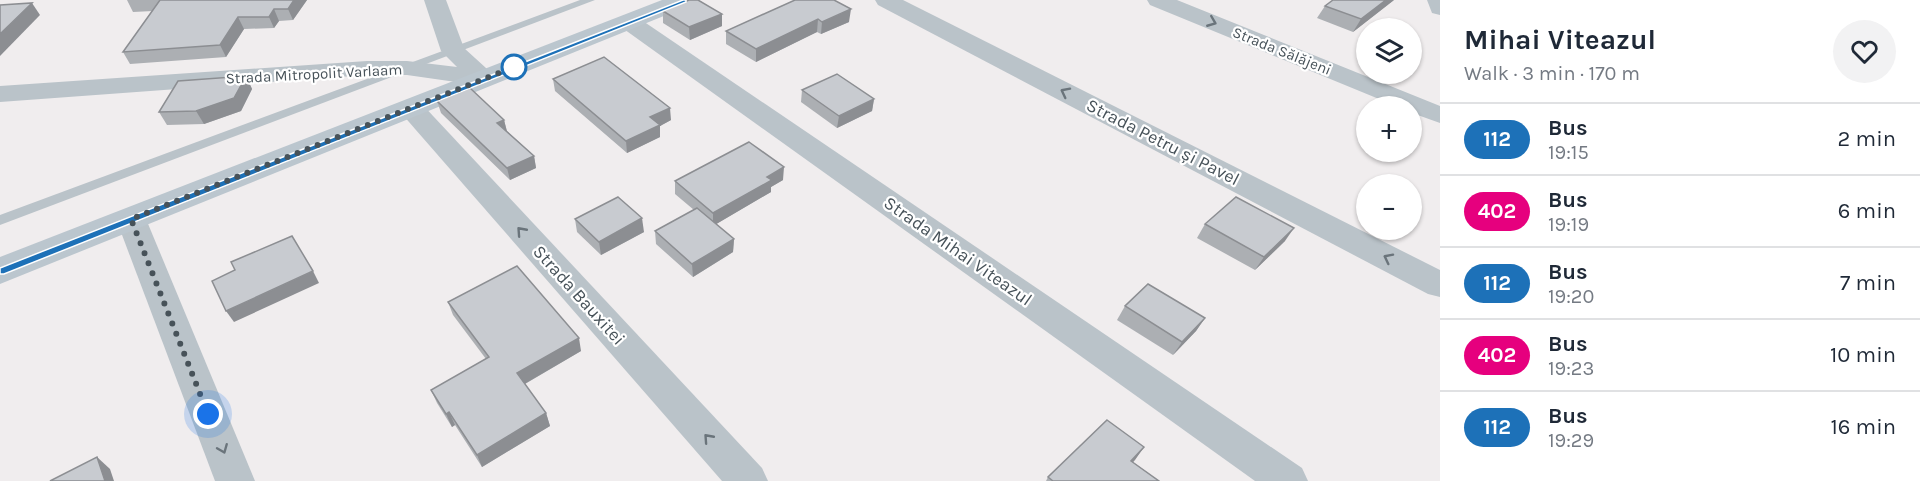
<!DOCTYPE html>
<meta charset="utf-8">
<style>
:root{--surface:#fff;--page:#f2f2f3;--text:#1f2937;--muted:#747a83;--line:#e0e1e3}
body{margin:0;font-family:Karla,sans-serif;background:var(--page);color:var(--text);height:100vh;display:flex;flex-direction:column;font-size:22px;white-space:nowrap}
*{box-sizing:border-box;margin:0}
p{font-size:20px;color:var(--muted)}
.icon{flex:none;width:33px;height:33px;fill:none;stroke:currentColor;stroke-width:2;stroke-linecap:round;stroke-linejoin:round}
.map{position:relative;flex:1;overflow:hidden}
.panel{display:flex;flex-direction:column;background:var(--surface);width:480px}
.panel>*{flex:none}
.badge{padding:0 12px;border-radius:20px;font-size:21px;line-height:39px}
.fabs{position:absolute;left:1356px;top:18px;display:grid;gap:12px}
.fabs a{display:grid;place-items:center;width:66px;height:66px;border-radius:50%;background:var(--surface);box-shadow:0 2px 4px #0004;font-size:30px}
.you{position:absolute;width:30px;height:30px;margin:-15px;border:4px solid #fff;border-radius:50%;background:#1a73e8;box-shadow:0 0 0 9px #1a73e833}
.map>.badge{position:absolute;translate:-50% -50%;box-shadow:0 0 0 3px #fff}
.round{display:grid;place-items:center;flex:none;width:63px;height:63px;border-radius:32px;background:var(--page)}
.summary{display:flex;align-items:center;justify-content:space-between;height:102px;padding:0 24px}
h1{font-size:28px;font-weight:700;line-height:45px}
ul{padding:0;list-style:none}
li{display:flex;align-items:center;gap:18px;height:72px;padding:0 24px;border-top:2px solid var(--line)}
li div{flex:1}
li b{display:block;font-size:22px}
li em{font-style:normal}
li .badge{min-width:66px;font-weight:700;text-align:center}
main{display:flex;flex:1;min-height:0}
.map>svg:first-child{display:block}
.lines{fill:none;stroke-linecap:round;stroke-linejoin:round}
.lane{fill:#bac3c9;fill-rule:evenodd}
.street{fill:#bac3c9;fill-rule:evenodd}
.secondary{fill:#bbc6ce;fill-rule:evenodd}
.wall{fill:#acafb3}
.shaded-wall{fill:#8c8e92}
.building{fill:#c8cbd0;stroke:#8c8e92;stroke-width:1.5}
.oneway{stroke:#6a747b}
.line{fill:#1d71b8;stroke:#fff;stroke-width:1.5}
.walk{stroke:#475259;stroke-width:6;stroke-dasharray:0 10.8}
.stop-dot{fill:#fff;stroke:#1d71b8;stroke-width:3}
.labels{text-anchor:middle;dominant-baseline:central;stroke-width:4.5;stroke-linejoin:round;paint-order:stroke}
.far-street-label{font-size:15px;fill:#475259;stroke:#fff}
.street-label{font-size:18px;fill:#475259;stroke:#fff}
</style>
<main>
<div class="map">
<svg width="1440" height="481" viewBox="0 0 1440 481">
<rect width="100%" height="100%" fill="#f0edee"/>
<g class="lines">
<path class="lane" d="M580,0H595L0,225V215Z"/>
<g class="street">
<path d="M424,0H446L464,48L497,78L493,83L484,86L407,75H367L0,102V86L367,61H407L457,67L441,51Z"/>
<path d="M875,0H903L1440,270V297L1428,294L878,5Z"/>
<path d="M1147,0H1177L1440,106V123L1412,113V106H1396L1150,5Z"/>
<path d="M1427,0H1440V15L1432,13Z"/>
<path d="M629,15L637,17L1302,468L1308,481H1255L621,27L618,22L621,17Z"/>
<path d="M411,100L420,102L762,468L768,481H722L402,114L398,108L402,102Z"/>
<path d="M131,208L142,212L146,219L255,481H215L116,219L120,212Z"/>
</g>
<path class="secondary" d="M662,0H695L691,5L0,284V257Z"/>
</g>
<g class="wall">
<path d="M127,0H307L293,20L279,21L274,28L244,29L226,57L130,64L123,52L153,11L133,12Z"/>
<path d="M795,0L849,22L821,34L817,32L756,62L726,44V31Z"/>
<path d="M1394,0L1353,32L1317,18L1325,6Z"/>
<path d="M663,11L722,26L690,40L663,23Z"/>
<path d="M246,76L252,89L241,111L204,124L167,125L159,112Z"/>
<path d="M553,79L671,120L660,126V137L627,153L555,91Z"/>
<path d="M802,90L874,99L872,111L837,128L801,102Z"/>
<path d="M437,101L504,120L507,131L534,156L536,168L510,180L441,113Z"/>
<path d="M783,180L771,187V192L716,224L734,239L733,252L693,277L656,244L655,231L694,210L675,194V181Z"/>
<path d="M575,219L644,232L601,255L577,232Z"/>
<path d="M1205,224L1285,241L1255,270L1197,238Z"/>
<path d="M448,302L581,351L525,384L546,413L550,426L482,467L455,425L452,427L437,403L431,390L486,359L453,315Z"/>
<path d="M1125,306L1205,318L1196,331L1173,355L1117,320Z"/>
<path d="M1144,447L1133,462L1159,481H1046L1048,477Z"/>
</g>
<g class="shaded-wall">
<path d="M294,0H307L293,20L288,9Z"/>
<path d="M1386,0H1394L1353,32L1361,19Z"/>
<path d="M32,3L40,15L0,56V34Z"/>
<path d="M274,9L279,21L274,28L269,17Z"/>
<path d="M851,9L849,22L821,34L822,22Z"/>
<path d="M722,14V26L690,40L689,27Z"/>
<path d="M238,17L244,29L226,57L220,45Z"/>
<path d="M818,19L817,32L756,62V49Z"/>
<path d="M246,76L252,89L241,111L204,124L196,111Z"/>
<path d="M874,99L872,111L837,128L839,116Z"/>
<path d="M670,108L671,120L660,126V137L627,153L626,141L650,117Z"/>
<path d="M504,120L507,132L497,123Z"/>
<path d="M534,156L536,168L510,180L507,168Z"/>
<path d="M784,167L783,180L771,187V192L713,226V213L767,177Z"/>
<path d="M642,218L644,232L601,255L599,242Z"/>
<path d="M1294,228L1285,241L1255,270L1264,257Z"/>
<path d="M734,239L733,252L693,277L692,264Z"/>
<path d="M313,271L319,283L234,322L226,311Z"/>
<path d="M1205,318L1196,331L1173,355L1182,342Z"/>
<path d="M579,338L581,351L521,386L517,373Z"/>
<path d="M449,412L455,425L452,427L446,414Z"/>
<path d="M546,413L550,426L482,467L477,455Z"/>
<path d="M1144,447L1135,460L1123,473L1131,461Z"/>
<path d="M97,457L110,469L114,481H105Z"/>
</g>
<g class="building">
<path d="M160,0H294L288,9H274L269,17H238L220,45L123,52Z"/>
<path d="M689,0H698L722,14L689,27L663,11Z"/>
<path d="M795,0H834L851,9L822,22L818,19L756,49L726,31Z"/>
<path d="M1333,0H1386L1361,19L1325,6Z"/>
<path d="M32,3L0,34V5Z"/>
<path d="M604,57L670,108L650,117L660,125L626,141L553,79Z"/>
<path d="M837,74L874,99L839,116L802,90Z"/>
<path d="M246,76L234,98L196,111L159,112L178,81Z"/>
<path d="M470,88L504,120L497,123L534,156L507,168L437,101Z"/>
<path d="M749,142L784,167L767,177L772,180L713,213L675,181Z"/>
<path d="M618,197L642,218L599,242L575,219Z"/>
<path d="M1236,197L1294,228L1264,257L1205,224Z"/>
<path d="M697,208L734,239L692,264L655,231Z"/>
<path d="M292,236L313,271L226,311L212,281L235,270L231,262Z"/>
<path d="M517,266L579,338L517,373L546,413L477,455L449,412L446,414L431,390L489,357L448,302Z"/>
<path d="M1148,284L1205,318L1182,342L1125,306Z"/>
<path d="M1107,420L1144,447L1131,461L1159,481H1053L1048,477Z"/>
<path d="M97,457L105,481H50Z"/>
</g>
<defs><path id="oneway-chevron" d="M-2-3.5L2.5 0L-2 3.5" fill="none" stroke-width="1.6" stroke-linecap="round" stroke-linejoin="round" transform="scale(1.5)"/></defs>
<g class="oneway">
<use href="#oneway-chevron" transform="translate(1212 22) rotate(22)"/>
<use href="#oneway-chevron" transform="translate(1065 92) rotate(-153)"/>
<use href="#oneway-chevron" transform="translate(521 231) rotate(-132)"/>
<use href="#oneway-chevron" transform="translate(1388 258) rotate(-153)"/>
<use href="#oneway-chevron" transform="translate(708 438) rotate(-132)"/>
<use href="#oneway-chevron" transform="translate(223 449) rotate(68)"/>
</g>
<path class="line" d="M683,0H686V2L4,274H0V268Z"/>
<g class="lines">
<path class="walk" d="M208,414L131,219L519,65L514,67"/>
</g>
<circle class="stop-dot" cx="514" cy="67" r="12"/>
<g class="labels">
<g class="far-street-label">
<text transform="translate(1282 51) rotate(22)">Strada Sălăjeni</text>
<text transform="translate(314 74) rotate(-3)">Strada Mitropolit Varlaam</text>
</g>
<g class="street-label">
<text transform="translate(1163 142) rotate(27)">Strada Petru și Pavel</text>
<text transform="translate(958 251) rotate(35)">Strada Mihai Viteazul</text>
<text transform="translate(579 295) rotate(48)">Strada Bauxitei</text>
</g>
</g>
</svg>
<div class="fabs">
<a><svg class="icon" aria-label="layers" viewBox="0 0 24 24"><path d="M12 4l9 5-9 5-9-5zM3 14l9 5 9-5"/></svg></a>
<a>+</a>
<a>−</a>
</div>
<div class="you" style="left:208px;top:414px"></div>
</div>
<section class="panel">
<div class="summary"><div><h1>Mihai Viteazul</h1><p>Walk · 3 min · 170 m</p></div><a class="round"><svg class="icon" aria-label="heart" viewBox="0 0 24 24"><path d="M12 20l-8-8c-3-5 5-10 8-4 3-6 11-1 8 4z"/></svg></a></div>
<ul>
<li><span class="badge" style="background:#1d71b8;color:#fff">112</span><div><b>Bus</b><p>19:15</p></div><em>2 min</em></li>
<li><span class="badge" style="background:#e6007e;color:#fff">402</span><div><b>Bus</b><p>19:19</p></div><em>6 min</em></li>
<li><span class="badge" style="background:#1d71b8;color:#fff">112</span><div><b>Bus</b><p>19:20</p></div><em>7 min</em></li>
<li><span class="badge" style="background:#e6007e;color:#fff">402</span><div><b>Bus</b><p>19:23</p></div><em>10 min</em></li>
<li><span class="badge" style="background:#1d71b8;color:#fff">112</span><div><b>Bus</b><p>19:29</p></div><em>16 min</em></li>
</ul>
</section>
</main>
